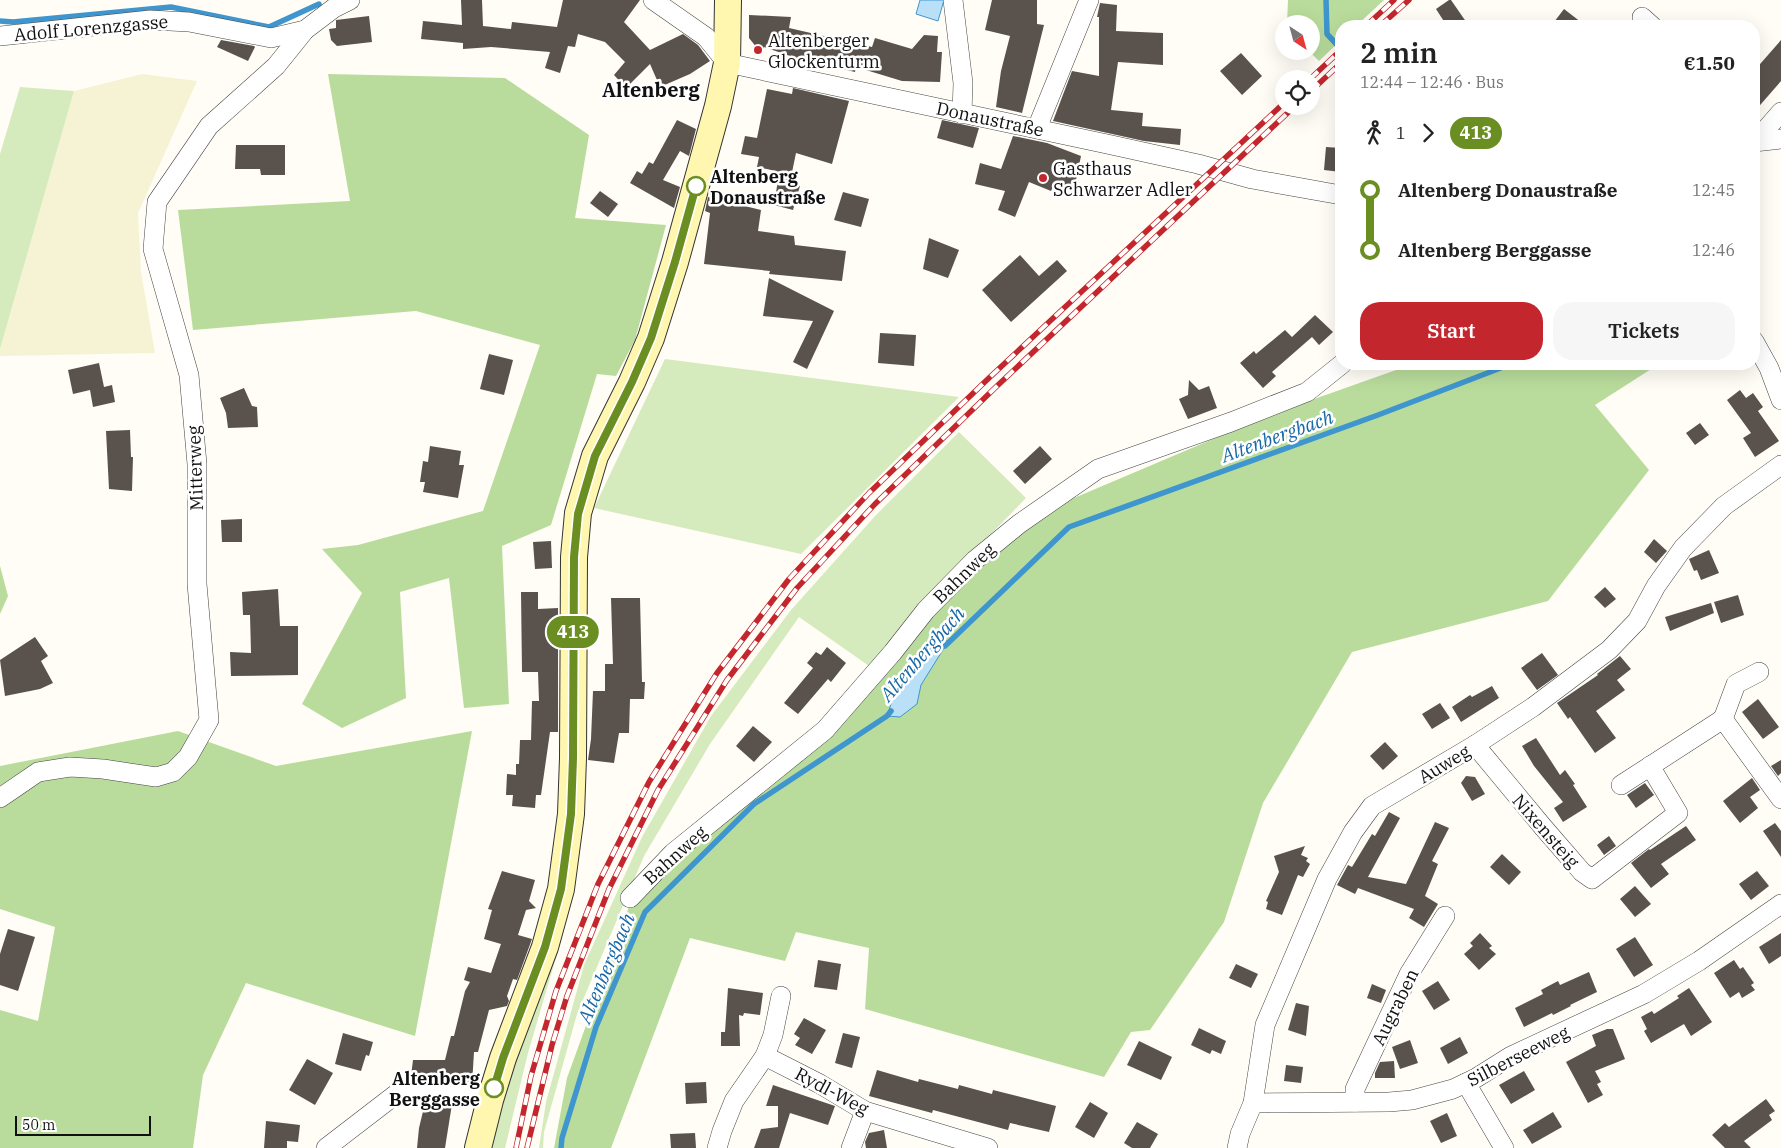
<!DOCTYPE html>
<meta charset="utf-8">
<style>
:root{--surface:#fff;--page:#f6f6f6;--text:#222;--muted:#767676;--accent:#c4262e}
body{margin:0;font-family:"IBM Plex Serif",serif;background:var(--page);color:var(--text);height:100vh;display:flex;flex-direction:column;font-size:19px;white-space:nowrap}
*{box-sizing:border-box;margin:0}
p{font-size:16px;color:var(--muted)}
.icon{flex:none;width:28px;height:28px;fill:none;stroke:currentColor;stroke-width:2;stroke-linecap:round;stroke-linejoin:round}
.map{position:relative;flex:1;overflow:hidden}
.side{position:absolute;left:1335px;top:20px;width:425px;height:350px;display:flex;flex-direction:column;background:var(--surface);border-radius:20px;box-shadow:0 5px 20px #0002}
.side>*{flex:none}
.badge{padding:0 10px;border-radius:16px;font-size:18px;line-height:32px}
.needle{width:32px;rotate:144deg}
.fabs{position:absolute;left:1275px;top:15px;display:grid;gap:10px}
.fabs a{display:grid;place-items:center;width:45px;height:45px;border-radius:50%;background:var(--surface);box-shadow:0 5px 20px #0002;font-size:25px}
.scale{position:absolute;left:15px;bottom:12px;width:136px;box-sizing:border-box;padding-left:5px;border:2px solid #111;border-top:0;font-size:14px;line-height:18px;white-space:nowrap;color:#111;-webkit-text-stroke:4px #fff;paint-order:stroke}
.map>.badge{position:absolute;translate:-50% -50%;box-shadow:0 0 0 2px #fff}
.legs{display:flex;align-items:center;gap:8px;height:55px;padding:0 25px;font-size:16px}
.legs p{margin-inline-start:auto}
.overview{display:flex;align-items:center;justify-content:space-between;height:85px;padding:0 25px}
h1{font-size:28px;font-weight:600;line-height:38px}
.cta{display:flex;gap:10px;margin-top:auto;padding:10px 25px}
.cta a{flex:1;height:58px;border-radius:20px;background:var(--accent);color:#fff;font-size:20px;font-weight:600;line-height:58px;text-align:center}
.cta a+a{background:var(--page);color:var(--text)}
ul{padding:0 25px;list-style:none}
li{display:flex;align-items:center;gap:18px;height:60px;font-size:19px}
li i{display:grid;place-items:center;width:8px;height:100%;margin:0 6px;background:currentColor}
li i::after{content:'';width:12px;height:12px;margin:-6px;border:4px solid;border-radius:50%;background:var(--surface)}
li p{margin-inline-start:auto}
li:first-child i{background:linear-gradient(#0000 50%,currentColor 0)}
li:last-child i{background:linear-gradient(currentColor 50%,#0000 0)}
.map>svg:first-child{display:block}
.farmland{fill:#f6f3d4}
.green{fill:#d5ebbd}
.forest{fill:#b9dc9c}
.water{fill:#b9e0f7;stroke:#3f96cf}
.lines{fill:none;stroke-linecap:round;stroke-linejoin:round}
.stream{stroke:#3f96cf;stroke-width:5.5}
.building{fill:#5a524d}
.minor-casing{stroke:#444;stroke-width:20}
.secondary-casing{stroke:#333;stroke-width:28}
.minor{stroke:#fff;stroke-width:19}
.secondary{stroke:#fff6b0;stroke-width:26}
.rail-casing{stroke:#c4262e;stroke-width:5.5}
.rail{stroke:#fff;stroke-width:4;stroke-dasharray:11;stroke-linecap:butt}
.line-1-casing{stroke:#fff;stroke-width:11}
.line-1{stroke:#6b8e23;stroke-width:8}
.poi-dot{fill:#c4262e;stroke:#fff;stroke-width:2}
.stop-1-dot{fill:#fff;stroke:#6b8e23;stroke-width:2.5}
.labels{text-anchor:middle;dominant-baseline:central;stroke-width:5;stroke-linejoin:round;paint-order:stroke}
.street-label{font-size:18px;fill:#111;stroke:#fff}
.poi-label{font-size:18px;fill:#111;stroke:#fff;text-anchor:start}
.stop-label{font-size:18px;font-weight:bold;fill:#111;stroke:#fff;text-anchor:start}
.water-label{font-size:19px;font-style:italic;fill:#1768a6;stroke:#fff}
.quarter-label{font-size:20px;font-weight:bold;fill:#111;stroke:#fff}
</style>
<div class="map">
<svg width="1781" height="1148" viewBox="0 0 1781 1148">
<rect width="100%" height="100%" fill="#fffdf5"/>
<path class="farmland" d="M142,74L197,81L138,213L141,272L155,353L0,356V349L74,91Z"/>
<g class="green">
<path d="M20,87L74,91L0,349V154Z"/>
<path d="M665,359L959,397L801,554L594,508Z"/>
<path d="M959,432L1026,498L925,602L872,668L799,617L710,744L644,856L577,1014L544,1132L543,1148H539L546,1102L584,965L642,837L711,716L791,610L876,515Z"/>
<path d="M560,944L528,1053L505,1148H492L494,1119Z"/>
</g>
<g class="forest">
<path d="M1288,0H1384L1356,26H1341V40L1319,61L1309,51H1311V24H1287Z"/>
<path d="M328,74L505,78L589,135L575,218L666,225L635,340L616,376L597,374L551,525L502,546L509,704L464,708L449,578L400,592L406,698L342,728L302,704L362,593L322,549L358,545L483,511L540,345L416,311L193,330L178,210L350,201Z"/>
<path d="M1413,364H1659L1595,405L1649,470L1548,601L1352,652L1263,803L1224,922L1150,1030L1131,1032L1104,1077L865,1009L869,948L796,932L785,961L690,938L611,1148H554L567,1078L630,904L735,807L848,719L914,638L982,562L1067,501L1272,414Z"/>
<path d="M0,566L8,596L0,614Z"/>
<path d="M178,731L276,766L472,731L415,1036L246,983L203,1075L193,1148H0V1010L38,1021L55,927L0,909V766Z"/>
</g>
<g class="water">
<path d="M920,0H944L938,21L916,14Z"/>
<path d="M949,640L921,685L917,704L900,717L887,716L895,692L934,644Z"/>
</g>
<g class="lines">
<g class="stream">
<path d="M1326,0L1327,34L1341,49"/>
<path d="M0,21L13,22L171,7L269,27L319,4"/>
<path d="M945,646L1069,527L1378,415L1511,364"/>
<path d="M561,1148L562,1138L596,1027L645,912L754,804L887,716L891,711"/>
</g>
</g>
<g class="building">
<path d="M461,0H482L483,26L511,29L512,22L557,27L563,0H640L624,22L650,50L683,34L698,45L710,61L690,74L660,87L650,64L626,88L614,75L625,62L605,42L578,34L575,47L568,46L560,73L545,68L550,52L491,47L463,49V43L421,39L423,21L462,25Z"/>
<path d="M992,0H1037V24L1044,25L1022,113L996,107L1001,71L1010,36L985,30Z"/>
<path d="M1449,0H1451L1469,26H1447L1436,9Z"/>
<path d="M1100,3L1117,5L1116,31L1163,33V65L1118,62L1111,110L1143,113L1142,126L1181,129L1180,145L1144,141L1053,121L1072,71L1099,76V17H1097Z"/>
<path d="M1564,9L1586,26H1551Z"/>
<path d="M749,15L791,17L789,28L872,47L875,38L912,49L924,35L938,36L937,52H942L940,82L902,81L856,67L855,72L793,57L764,47L761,53L749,38Z"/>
<path d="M369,16L372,42L337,46L331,40L329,29L336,28V20Z"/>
<path d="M221,40L254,46L255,47L248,61L217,47Z"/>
<path d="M1781,40V81L1754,112V71Z"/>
<path d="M1241,53L1262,76L1242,95L1220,71Z"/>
<path d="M793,88L849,101L832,164L796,153L790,182L781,181L800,186L793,210L774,205L778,180H774L776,171L757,167L759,157L741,154L745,136L757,138L767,89L792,94Z"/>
<path d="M677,120L696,129L689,156L680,151L663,180L680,187L674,208L630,183L637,171L642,174L649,162L653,164Z"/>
<path d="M942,120L979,128L973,148L937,138Z"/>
<path d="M1013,136L1047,143L1081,156L1074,190L1055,183L1051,191L1029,182L1015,217L998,210L1005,191L975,184L980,163L1001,169Z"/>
<path d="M236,145H285V175H261L260,169H235Z"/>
<path d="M1326,147L1341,148V172L1324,170Z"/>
<path d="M600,191L618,204L608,217L590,203Z"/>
<path d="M843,192L869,199L861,227L834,220Z"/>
<path d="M708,197L761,210L758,231L794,236L795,245L846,251L842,281L769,274L770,271L704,264L710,213L705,211Z"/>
<path d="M929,238L959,250L948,278L923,269Z"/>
<path d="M1020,255L1039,276L1057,260L1067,271L1011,322L982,290Z"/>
<path d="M769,278L834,311L807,369L793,362L813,321L763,316Z"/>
<path d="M1315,315L1333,332L1319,345L1312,337L1272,372L1276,376L1263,388L1240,363L1254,351L1256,354L1285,330L1292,337Z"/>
<path d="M880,333L916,335L914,366L878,363Z"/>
<path d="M489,354L513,360L504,395L480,389Z"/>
<path d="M99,363L104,387L112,385L115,402L93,407L90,390L73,394L68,370Z"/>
<path d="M1189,380L1199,390L1209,386L1217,408L1188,419L1179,399L1188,395Z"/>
<path d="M244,388L252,406L257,407L258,427L228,428L226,413L220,398Z"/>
<path d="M1740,390L1746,398L1753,393L1763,407L1758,411L1779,441L1755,457L1743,438L1751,433L1727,400Z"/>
<path d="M1700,423L1709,435L1695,445L1686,433Z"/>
<path d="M130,430L131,457H133L132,491L109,489L106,431Z"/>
<path d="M430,446L461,451L459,465H464L458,498L423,492L425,482H420L423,461L428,462Z"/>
<path d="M1040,446L1052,459L1025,484L1013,471Z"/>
<path d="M242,519V542H222L221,520Z"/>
<path d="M1654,539L1667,551L1656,563L1644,552Z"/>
<path d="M551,541L552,568L535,569L533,542Z"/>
<path d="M1709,550L1719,573L1701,580L1697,570L1694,571L1689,559Z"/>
<path d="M1605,587L1616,599L1605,608L1594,597Z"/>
<path d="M278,589L280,626H298V675L231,676L230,652L251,653L250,615H243L242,592Z"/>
<path d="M521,592H538V609L558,608V732H550L541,795H536L535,808L512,806L513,795H506L507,774L516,775V764H519L520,740H531L532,701H539L538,672H522Z"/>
<path d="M1738,595L1744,615L1721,623L1714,602Z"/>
<path d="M611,598H640L642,682H645L644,699H630L629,733H619L614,763L588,760L591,739L593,691H605V664H613Z"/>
<path d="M1711,603L1714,613L1670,631L1665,617Z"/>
<path d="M35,637L48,656L41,661L53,683L40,689L5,696L0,660Z"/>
<path d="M827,647L846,663L831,682L828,679L798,714L784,703L813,668L807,663L816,652L821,655Z"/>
<path d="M1542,653L1558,675L1537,690L1521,668Z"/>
<path d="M1620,656L1631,669L1617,680L1625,690L1596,711L1616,738L1595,753L1570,717L1568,719L1557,703L1598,675L1597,674Z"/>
<path d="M1492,686L1499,698L1461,722L1452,707L1470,695L1472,697Z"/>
<path d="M1758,699L1779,727L1763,739L1742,712Z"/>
<path d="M1440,703L1450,718L1432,729L1422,714Z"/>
<path d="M753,726L772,742L754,762L736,746Z"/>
<path d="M1536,738L1560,775L1565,770L1575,784L1573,785L1587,807L1563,822L1554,808L1563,802L1534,766L1522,746Z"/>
<path d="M1385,742L1398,756L1383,770L1370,756Z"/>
<path d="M1781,760V773L1778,776L1771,766Z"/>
<path d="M1466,776L1475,777L1485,794L1472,801L1461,783Z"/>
<path d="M1752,778L1760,790L1750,797L1758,808L1740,823L1723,801Z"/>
<path d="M1645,783L1654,795L1636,808L1627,795Z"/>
<path d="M1389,812L1400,818L1368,877L1406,884L1435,822L1449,828L1432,861L1438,864L1425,896L1438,904L1424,927L1409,918L1414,909L1358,888L1355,894L1337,885L1348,865L1352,867L1372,834L1375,836Z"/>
<path d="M1775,823L1781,831V857L1763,831Z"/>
<path d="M1686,826L1696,840L1661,864L1669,874L1651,888L1631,863L1649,849L1650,850Z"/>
<path d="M1609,836L1616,846L1604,855L1597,845Z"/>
<path d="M1305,846L1301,855L1308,858L1306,861L1310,864L1303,877L1298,875L1282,915L1266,909L1268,902L1266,901L1279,872L1274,856Z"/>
<path d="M1502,854L1521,872L1509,885L1490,867Z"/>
<path d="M502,871L535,880L529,901L536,908L526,910L518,935L532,939L517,980L513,979L507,996L509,1001L507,1006L489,1010L478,1052H474L472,1085L425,1076H411L413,1060H445L451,1036H454L465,991L470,982L464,980L468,967L491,973L501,944L484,939L492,910L488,909Z"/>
<path d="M1757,871L1769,886L1751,900L1739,884Z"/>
<path d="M1635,886L1651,904L1635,917L1620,899Z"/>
<path d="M8,929L35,937L18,991L0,985V954Z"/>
<path d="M1480,933L1492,946L1489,948L1496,954L1479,970L1464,954L1473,946L1470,943Z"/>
<path d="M1781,933V956L1769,964L1759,947Z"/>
<path d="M1635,937L1653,965L1634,977L1616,949Z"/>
<path d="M818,960L841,964L837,990L814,987Z"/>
<path d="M1734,960L1740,969L1743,967L1754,983L1751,985L1755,990L1742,998L1739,992L1730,998L1714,973Z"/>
<path d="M1236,964L1258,974L1251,988L1229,978Z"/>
<path d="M1589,972L1597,992L1570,1005L1571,1006L1553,1015L1552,1013L1524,1027L1515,1008L1543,994L1541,990L1558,981L1560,985Z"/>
<path d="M1438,981L1450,1000L1434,1010L1422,991Z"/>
<path d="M1372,984L1386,990L1381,1003L1367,998Z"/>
<path d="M728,988L763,993L760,1015L744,1013L743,1016L739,1015L740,1046H721V1032H725Z"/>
<path d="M1689,988L1712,1022L1691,1036L1684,1024L1651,1043L1644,1031L1647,1029L1641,1017L1652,1011L1654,1014L1679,998L1677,996Z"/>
<path d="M1296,1003L1309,1006L1306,1036L1288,1030Z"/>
<path d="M804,1018L826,1030L812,1054L795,1045L800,1038L794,1034Z"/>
<path d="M1199,1028L1226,1041L1221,1054L1212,1050L1210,1054L1191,1045Z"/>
<path d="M1607,1029H1613L1625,1059L1595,1071L1601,1082L1597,1084L1603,1095L1588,1103L1566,1062L1596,1046L1592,1035Z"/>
<path d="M343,1033L373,1042L369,1056L366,1055L361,1071L335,1064Z"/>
<path d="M843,1033L860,1037L852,1068L835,1063Z"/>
<path d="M1460,1037L1468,1053L1448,1064L1440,1048Z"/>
<path d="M1410,1040L1418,1063L1400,1069L1392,1047Z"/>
<path d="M1139,1041L1172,1057L1161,1080L1127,1065Z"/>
<path d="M307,1059L333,1073L315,1105L289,1090Z"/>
<path d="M1394,1061L1395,1078H1375V1073L1380,1062Z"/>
<path d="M1286,1065L1303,1067L1301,1083L1284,1081Z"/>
<path d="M877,1070L918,1082L919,1079L958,1089L959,1085L992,1094L993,1090L1056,1106L1049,1132L1010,1123L1008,1130L933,1110L932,1113L869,1096Z"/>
<path d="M1524,1071L1535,1090L1511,1104L1499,1085Z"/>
<path d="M706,1082L707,1103L686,1104L685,1083Z"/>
<path d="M773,1085L835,1106L828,1125L790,1113L779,1148H754L761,1129L778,1127V1106H766Z"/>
<path d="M426,1099L452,1104L445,1148H417L419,1128Z"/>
<path d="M1766,1099L1775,1111L1769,1115L1772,1120L1744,1141L1751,1148H1725L1712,1135L1725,1123L1729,1127Z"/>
<path d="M1090,1102L1108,1113L1094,1138L1075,1127Z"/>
<path d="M1553,1112L1562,1127L1532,1144L1523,1130Z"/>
<path d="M1447,1113L1457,1136L1441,1143L1430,1121Z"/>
<path d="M266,1121L300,1125L298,1142L287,1141V1148H264Z"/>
<path d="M1137,1122L1158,1134L1150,1148H1132L1124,1143Z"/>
<path d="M884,1130L887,1148H866L865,1142L869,1133Z"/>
<path d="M695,1133L696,1148H671L670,1134Z"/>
</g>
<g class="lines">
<g class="minor-casing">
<g id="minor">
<path d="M653,0L706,37L727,63L1107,144L1198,164L1252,179L1341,195"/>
<path d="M953,0L963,83L962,114"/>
<path d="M1642,17L1652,26"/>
<path d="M0,36L150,20L189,22L271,38L305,30L334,8L350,0"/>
<path d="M1037,128L1089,0"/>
<path d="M1754,142L1781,139"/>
<path d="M1754,143L1781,112"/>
<path d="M1754,341L1769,368L1781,400"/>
<path d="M1723,719L1736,684L1759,672"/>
<path d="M1475,745L1543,827L1582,872L1592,879L1678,813L1650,766"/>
<path d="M1621,785L1723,719L1781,799"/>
<path d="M0,798L38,772L70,767L103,769L156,777L173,772L188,757L209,720L197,584V464L189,375L153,249L157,202L209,126L276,66L305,30"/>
<path d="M630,898L673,853L825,730L893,652L926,610L975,560L1019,524L1098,469L1231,422L1307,392L1342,364"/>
<path d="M765,1056L820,1084L865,1111L988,1148"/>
<path d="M1466,1083L1504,1148"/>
<path d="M1355,1102V1089L1409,974L1445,916"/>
<path d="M1253,1103L1389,1102L1412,1100L1453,1089L1476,1078L1511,1056L1644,994L1699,961L1781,904"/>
<path d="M326,1148L404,1088L423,1087L490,1100"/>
<path d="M717,1148L722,1131L734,1101L765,1056L773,1035L781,996"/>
<path d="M851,1148L865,1111"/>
<path d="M1237,1148L1240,1134L1253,1103L1265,1025L1327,879L1353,832L1372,806L1475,745L1533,707L1609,650L1637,621L1656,586L1683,548L1724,506L1781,465"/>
</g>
</g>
<g class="secondary-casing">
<path id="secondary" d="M478,1148L490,1100L503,1058L545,947L561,889L571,814L573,758L574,557L578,513L595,456L632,382L651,338L675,262L718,106L727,63L728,0"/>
</g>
<use href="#minor" class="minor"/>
<use href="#secondary" class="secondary"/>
<g class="rail-casing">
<g id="rail">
<path d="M1366,26L1394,0"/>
<path d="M1380,26L1409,0"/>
<path d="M1310,79L1341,50"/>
<path d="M1311,91L1341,63"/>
<path d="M516,1148L531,1076L556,991L598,884L649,782L717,673L789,579L869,493L990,377L1284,103"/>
<path d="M527,1148L552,1045L567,996L609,889L658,790L727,680L797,588L875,504L997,386L1295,106"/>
</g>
</g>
<use href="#rail" class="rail"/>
</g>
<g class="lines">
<g class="line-1-casing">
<path id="line-1" d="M494,1088L503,1058L545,947L561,889L571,814L573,758L574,557L578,514L595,456L632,382L651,338L675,262L696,186"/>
</g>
<use href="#line-1" class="line-1"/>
</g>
<g class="poi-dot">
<circle cx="758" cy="50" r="5"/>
<circle cx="1043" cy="178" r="5"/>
</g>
<g class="stop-1-dot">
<circle cx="696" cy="186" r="9"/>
<circle cx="494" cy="1088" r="9"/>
</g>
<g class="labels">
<g class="street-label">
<text transform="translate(91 28) rotate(-5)">Adolf Lorenzgasse</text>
<text transform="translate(990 119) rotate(12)">Donaustraße</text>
<text transform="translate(195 468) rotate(-92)">Mitterweg</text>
<text transform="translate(964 573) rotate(-44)">Bahnweg</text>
<text transform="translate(1444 764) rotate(-31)">Auweg</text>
<text transform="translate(1546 831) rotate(49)">Nixensteig</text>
<text transform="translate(675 855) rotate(-42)">Bahnweg</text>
<text transform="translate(1395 1007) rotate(-64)">Augraben</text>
<text transform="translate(1518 1056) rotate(-27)">Silberseeweg</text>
<text transform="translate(832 1091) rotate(28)">Rydl-Weg</text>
</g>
<g class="poi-label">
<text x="768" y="40">Altenberger<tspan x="768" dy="21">Glockenturm</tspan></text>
<text x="1053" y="168">Gasthaus<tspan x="1053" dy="21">Schwarzer Adler</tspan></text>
</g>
<g class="stop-label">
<text x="710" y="176">Altenberg<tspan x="710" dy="21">Donaustraße</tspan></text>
<text x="480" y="1078" text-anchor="end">Altenberg<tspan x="480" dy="21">Berggasse</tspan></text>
</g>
<g class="water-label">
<text transform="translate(1277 436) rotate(-20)">Altenbergbach</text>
<text transform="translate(922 654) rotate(-49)">Altenbergbach</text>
<text transform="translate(606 968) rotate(-67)">Altenbergbach</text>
</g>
<g class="quarter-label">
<text x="651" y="89">Altenberg</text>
</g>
</g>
</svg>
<div class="fabs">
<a><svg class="needle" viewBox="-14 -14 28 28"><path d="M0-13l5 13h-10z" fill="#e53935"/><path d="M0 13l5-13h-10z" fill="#767676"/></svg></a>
<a><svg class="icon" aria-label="locate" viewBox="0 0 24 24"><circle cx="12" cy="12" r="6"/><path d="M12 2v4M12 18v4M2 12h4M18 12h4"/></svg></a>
</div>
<div class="scale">50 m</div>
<b class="badge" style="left:573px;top:632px;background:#6b8e23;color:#fff">413</b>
<section class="side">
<div class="overview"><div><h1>2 min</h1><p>12:44 – 12:46 · Bus</p></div><b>€1.50</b></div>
<div class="legs"><svg class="icon" aria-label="walk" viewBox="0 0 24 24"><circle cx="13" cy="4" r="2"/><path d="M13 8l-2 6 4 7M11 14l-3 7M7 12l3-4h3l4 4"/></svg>1<svg class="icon" aria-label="forward" viewBox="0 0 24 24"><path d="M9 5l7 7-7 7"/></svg><b class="badge" style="background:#6b8e23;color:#fff">413</b></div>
<ul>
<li><i style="color:#6b8e23"></i><b>Altenberg Donaustraße</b><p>12:45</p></li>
<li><i style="color:#6b8e23"></i><b>Altenberg Berggasse</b><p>12:46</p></li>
</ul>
<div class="cta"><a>Start</a><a>Tickets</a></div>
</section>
</div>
